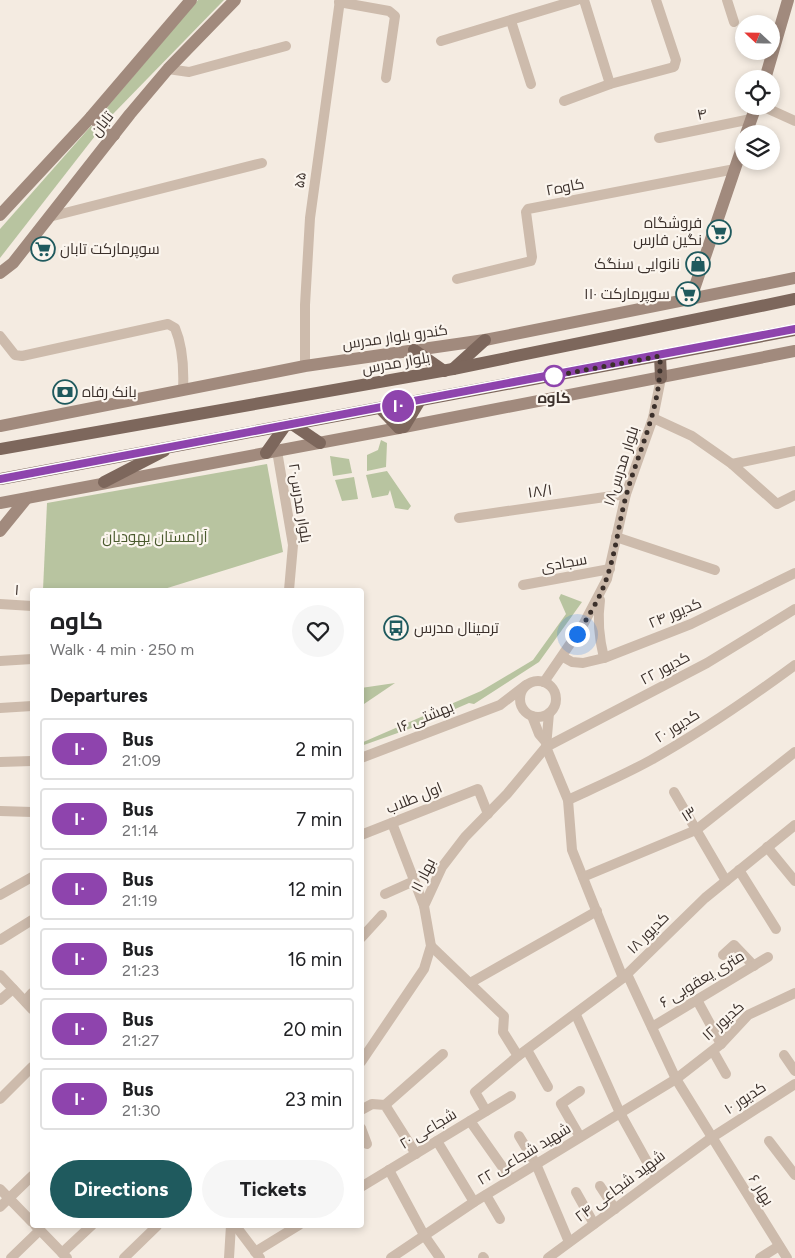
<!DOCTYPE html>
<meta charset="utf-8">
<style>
:root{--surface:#fff;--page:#f6f6f6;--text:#202124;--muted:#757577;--line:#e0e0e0;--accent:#1f5a5e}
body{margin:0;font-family:Figtree,Cairo,sans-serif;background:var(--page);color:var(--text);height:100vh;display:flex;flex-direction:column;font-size:19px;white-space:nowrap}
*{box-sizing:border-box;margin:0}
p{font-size:16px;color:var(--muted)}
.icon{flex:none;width:28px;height:28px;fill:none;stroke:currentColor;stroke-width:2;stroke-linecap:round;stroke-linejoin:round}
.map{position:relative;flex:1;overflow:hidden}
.side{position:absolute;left:30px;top:588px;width:334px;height:640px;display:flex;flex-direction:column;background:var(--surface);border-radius:5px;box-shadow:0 2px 8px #0003}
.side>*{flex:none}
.badge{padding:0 10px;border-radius:16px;font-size:18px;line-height:32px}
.needle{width:32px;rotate:292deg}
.tools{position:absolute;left:735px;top:15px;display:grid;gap:10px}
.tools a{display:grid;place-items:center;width:45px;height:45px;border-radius:50%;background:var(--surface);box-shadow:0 2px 8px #0003;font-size:25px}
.you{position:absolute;width:25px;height:25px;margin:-12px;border:4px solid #fff;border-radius:50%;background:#1a73e8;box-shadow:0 0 0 8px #1a73e833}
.map>.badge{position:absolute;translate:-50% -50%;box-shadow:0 0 0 2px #fff}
h2{padding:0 20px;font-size:19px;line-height:45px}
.round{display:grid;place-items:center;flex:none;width:52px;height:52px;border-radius:26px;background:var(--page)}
.headline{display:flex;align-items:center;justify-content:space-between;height:85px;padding:0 20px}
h1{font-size:24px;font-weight:700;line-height:38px}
.action{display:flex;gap:10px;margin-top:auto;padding:10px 20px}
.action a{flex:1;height:58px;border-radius:30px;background:var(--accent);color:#fff;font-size:20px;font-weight:700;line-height:58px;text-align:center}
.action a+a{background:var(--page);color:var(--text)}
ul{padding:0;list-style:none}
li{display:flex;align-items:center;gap:15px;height:62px;margin:0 10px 8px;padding:0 10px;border:2px solid var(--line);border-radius:5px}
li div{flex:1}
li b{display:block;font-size:19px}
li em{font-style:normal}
li .badge{min-width:55px;font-weight:700;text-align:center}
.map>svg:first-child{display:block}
.green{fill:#b8c4a0}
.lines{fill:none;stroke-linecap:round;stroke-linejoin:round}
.street{stroke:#cdbbac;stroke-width:10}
.secondary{stroke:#a18a7d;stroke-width:12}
.primary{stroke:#7d675c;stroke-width:12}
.line-casing{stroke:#fff;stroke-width:11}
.line{stroke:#8e44ad;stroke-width:8}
.walk{stroke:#3b302b;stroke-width:5;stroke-dasharray:0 9}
.stop-dot{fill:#fff;stroke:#8e44ad;stroke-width:2.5}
.labels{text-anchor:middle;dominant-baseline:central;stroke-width:4.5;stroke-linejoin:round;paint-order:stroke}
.street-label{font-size:15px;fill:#3b302b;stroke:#fbf5ee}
.poi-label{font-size:15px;fill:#3b302b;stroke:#fbf5ee;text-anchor:end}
.stop-label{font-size:15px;font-weight:bold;fill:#3b302b;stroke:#fbf5ee}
.park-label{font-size:15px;fill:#4a5a2e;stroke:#fbf5ee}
</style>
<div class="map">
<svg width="795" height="1258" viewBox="0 0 795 1258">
<rect width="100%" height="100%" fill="#f4ebe1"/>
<g class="green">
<path d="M198,0H224L112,115H107L105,111L109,105Z"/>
<path d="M91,126L98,129L95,136L0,258V229Z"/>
<path d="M381,440L387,443L386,467L367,471V455L378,450Z"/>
<path d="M330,456L349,459L352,473L333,476Z"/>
<path d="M267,464L283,552L161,590H43L47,503Z"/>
<path d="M387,471L411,506L408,510L395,508L390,490L388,495L372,498L366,475Z"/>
<path d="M354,477L358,499L342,501L335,480Z"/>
<path d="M561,594L582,602L539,662L474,704L469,703L409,729L361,746V743L481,691L533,660L566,614L559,598Z"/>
<path d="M395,683L364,704L361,706V688Z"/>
</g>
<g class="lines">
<g class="street">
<path d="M584,0L610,84"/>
<path d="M727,0L734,22"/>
<path d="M339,2L389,11L395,16L386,78"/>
<path d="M511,21L531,84"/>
<path d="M441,41L577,0"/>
<path d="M168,69L189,72L286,46"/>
<path d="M564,101L610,84L674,67L676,60L656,0"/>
<path d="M762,106L795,121"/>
<path d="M659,138L751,119"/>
<path d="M49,217L262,163"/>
<path d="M457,279L531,261L532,257L526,212L528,209L735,169"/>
<path d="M0,336L15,355L22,356L168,324L175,328C183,347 184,369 183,390"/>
<path d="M305,366V305L310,218L340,0"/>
<path d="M653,418L692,436L732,464L777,504L795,495"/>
<path d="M277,451L293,545L289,590"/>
<path d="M732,464L795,451"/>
<path d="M459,518L626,494"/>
<path d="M616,537L715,570"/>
<path d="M523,585L610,569"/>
<path d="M600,600C597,621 599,638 604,658"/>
<path d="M0,604L32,606"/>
<path d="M563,657L572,662L583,663L604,658L691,624L795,573"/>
<path d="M0,661L32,659"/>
<circle cx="538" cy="699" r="18"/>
<path d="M544,682L583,625L607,579L626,494L653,418L661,378"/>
<path d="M0,708L32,706"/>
<path d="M549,713L546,747L568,800L572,850L623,978"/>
<path d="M532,716L539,734L545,741"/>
<path d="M361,758L500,705L526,685"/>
<path d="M0,762L32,761"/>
<path d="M674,792L726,881"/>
<path d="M568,800C596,787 624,775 651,760C701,732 749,699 795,665"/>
<path d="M0,811L32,812"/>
<path d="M392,823L424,906"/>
<path d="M361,835L478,789L488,814"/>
<path d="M767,847L795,881"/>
<path d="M739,870L776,929"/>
<path d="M583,877L696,830L795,752"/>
<path d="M385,894L414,881"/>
<path d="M0,895L32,877"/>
<path d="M361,938L382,915"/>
<path d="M0,940L32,920"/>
<path d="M431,946L504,1016L503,1032L518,1056"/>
<path d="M723,955L734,945L754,966"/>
<path d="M627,974L676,1079L787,1258"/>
<path d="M0,975L32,1009"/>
<path d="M470,983L597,911"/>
<path d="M0,1000L13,989"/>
<path d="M697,1000L721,1044"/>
<path d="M25,1001L32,993"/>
<path d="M576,1015L620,1113L656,1178"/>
<path d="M652,1027L768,957"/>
<path d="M527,1050L548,1087"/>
<path d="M713,1051L726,1074"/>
<path d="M784,1055L795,1071"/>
<path d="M361,1062L424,969L431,946L424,906L442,867L465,837L507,794L546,747L707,663L795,609"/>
<path d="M580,1091L561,1104L580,1137"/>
<path d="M0,1099L32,1067"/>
<path d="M385,1105L443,1054"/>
<path d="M361,1110L372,1104L385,1105L416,1154"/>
<path d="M486,1111L475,1092L518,1056L623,978L705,898L795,825"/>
<path d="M470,1121L511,1179"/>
<path d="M361,1128L367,1144"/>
<path d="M519,1136L536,1164L569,1242"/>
<path d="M437,1141L474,1202"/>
<path d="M769,1141L795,1175"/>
<path d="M389,1170L424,1235L440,1258"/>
<path d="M600,1186L615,1209"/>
<path d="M361,1187L511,1096"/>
<path d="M0,1189L32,1222"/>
<path d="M576,1192L594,1224"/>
<path d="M486,1195L500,1219"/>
<path d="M0,1207L32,1176"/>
<path d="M35,1225L67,1258"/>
<path d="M235,1225L260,1258"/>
<path d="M255,1252L299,1225"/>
<path d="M62,1253L92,1225"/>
<path d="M483,1257L484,1258"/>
<path d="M11,1258L40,1230"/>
<path d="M124,1258L157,1226"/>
<path d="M229,1258L231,1225"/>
<path d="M391,1258L474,1202L676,1079L721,1044L748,1015L795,993"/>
<path d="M548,1258L711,1138L795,1084"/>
<path d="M760,1258L779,1246"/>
</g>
<g class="secondary">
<path d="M765,79L788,0"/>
<path d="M91,117L114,135"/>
<path d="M746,134L756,106"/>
<path d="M0,215L91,117L191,0"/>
<path d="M0,273L13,263L130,114L168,69L235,0"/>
<path d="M691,298L744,142"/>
<path d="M0,426L305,366L485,340L795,278"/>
<path d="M0,503L404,427L795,351"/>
<path d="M0,531L26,499"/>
</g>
<g class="primary">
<path d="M414,350L444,371"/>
<path d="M660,356L661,378"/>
<path d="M453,369L485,340"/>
<path d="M381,409L399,428"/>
<path d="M292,424L320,443"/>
<path d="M404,427L419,402"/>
<path d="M0,449L453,369L795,299"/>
<path d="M266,453L285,426"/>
<path d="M0,479L795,330"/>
<path d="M104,482L164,451"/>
</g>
</g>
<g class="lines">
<g class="line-casing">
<path id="line" d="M0,479L795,329"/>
</g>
<use href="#line" class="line"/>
<path class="walk" d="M554,376L548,377L660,356C662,406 639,449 626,496C619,522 616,551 607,577C601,597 588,617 577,634"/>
</g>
<defs>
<g id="supermarket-ring" transform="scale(1.25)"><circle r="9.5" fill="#fbf5ee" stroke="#1f5a5e" stroke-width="1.5"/><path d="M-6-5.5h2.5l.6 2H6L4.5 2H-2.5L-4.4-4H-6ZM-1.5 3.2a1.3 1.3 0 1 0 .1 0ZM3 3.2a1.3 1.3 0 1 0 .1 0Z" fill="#1f5a5e"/></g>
<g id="shop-ring" transform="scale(1.25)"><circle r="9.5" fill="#fbf5ee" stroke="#1f5a5e" stroke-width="1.5"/><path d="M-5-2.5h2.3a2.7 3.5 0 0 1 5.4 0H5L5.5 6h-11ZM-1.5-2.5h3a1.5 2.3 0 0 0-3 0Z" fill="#1f5a5e"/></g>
<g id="bank-ring" transform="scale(1.25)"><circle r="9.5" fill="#fbf5ee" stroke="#1f5a5e" stroke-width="1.5"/><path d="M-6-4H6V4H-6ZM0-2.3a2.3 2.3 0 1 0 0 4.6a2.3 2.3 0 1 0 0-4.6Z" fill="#1f5a5e"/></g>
<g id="bus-ring" transform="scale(1.25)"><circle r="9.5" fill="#fbf5ee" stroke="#1f5a5e" stroke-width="1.5"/><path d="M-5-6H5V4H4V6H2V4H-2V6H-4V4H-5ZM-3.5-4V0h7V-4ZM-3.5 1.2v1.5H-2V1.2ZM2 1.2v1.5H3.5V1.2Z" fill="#1f5a5e"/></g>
</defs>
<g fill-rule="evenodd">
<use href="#supermarket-ring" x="719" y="232"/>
<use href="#supermarket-ring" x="43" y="249"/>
<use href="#shop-ring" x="698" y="264"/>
<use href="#supermarket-ring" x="688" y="294"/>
<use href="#bank-ring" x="65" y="392"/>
<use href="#bus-ring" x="396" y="628"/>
</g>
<circle class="stop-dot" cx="554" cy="376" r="10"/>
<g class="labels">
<g class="street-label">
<text transform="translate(702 114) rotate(-12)">۴</text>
<text transform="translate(102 124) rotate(-52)">تابان</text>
<text transform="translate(300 180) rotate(-82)">۵۵</text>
<text transform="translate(565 187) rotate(-11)">کاوه۲</text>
<text transform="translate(395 337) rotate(-8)">کندرو بلوار مدرس</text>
<text transform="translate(396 363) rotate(-10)">بلوار مدرس</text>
<text transform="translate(621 466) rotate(-72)">بلوار مدرس۱۸</text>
<text transform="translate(540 491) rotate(-8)">۱۸/۱</text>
<text transform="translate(300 503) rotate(81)">بلوار مدرس۲۰</text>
<text transform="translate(564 563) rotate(-10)">سجادی</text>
<text transform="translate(17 590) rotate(4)">۱</text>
<text transform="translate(675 613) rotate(-23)">کدیور ۲۴</text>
<text transform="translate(665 668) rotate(-28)">کدیور ۲۲</text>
<text transform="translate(425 717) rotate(-22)">۱۶ بهشتی</text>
<text transform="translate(677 726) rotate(-32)">کدیور ۲۰</text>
<text transform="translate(414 798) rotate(-22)">اول طلاب</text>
<text transform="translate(689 814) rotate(-32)">۱۳</text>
<text transform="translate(423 875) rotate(-63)">بهار ۱۱</text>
<text transform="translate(648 933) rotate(-45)">کدیور ۱۸</text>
<text transform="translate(702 979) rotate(-31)">۶ متری یعقوبی</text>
<text transform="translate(723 1021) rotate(-42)">کدیور ۱۲</text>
<text transform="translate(745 1098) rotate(-33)">کدیور ۱۰</text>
<text transform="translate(428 1129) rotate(-31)">شجاعی ۲۰</text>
<text transform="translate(524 1154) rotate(-31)">شهید شجاعی ۲۲</text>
<text transform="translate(620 1186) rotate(-37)">شهید شجاعی ۲۴</text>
<text transform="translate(761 1190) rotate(58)">بهار ۶</text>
</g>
<g class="poi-label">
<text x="702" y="223">فروشگاه<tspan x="702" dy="17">نگین فارس</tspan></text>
<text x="60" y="249" text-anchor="start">سوپرمارکت تابان</text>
<text x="680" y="264">نانوایی سنگک</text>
<text x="670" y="294">سوپرمارکت ۱۱۰</text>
<text x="82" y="392" text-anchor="start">بانک رفاه</text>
<text x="414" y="628" text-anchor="start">ترمینال مدرس</text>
</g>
<g class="stop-label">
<text x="554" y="398">کاوه</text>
</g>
<g class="park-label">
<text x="155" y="537">آرامستان یهودیان</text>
</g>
</g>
</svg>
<div class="tools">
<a><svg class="needle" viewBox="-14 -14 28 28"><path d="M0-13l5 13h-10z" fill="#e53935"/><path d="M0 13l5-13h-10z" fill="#757577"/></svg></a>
<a><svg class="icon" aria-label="locate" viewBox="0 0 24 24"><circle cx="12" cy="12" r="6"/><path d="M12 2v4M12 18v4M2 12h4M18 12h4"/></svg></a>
<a><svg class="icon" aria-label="layers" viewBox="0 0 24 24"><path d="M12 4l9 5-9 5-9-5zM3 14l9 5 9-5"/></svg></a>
</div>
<div class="you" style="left:577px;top:634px"></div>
<b class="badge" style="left:398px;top:406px;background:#8e44ad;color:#fff">۱۰</b>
<section class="side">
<div class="headline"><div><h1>کاوه</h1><p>Walk · 4 min · 250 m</p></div><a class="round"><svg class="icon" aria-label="heart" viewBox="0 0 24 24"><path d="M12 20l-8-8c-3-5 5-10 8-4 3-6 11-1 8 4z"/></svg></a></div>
<h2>Departures</h2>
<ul>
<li><span class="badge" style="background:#8e44ad;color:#fff">۱۰</span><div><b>Bus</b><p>21:09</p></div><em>2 min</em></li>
<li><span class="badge" style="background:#8e44ad;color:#fff">۱۰</span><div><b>Bus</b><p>21:14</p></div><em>7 min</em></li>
<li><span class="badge" style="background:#8e44ad;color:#fff">۱۰</span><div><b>Bus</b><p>21:19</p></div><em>12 min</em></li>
<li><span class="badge" style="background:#8e44ad;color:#fff">۱۰</span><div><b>Bus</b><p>21:23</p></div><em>16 min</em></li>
<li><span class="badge" style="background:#8e44ad;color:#fff">۱۰</span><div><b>Bus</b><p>21:27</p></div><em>20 min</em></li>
<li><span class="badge" style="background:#8e44ad;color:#fff">۱۰</span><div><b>Bus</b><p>21:30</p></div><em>23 min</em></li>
</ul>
<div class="action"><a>Directions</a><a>Tickets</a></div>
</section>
</div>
